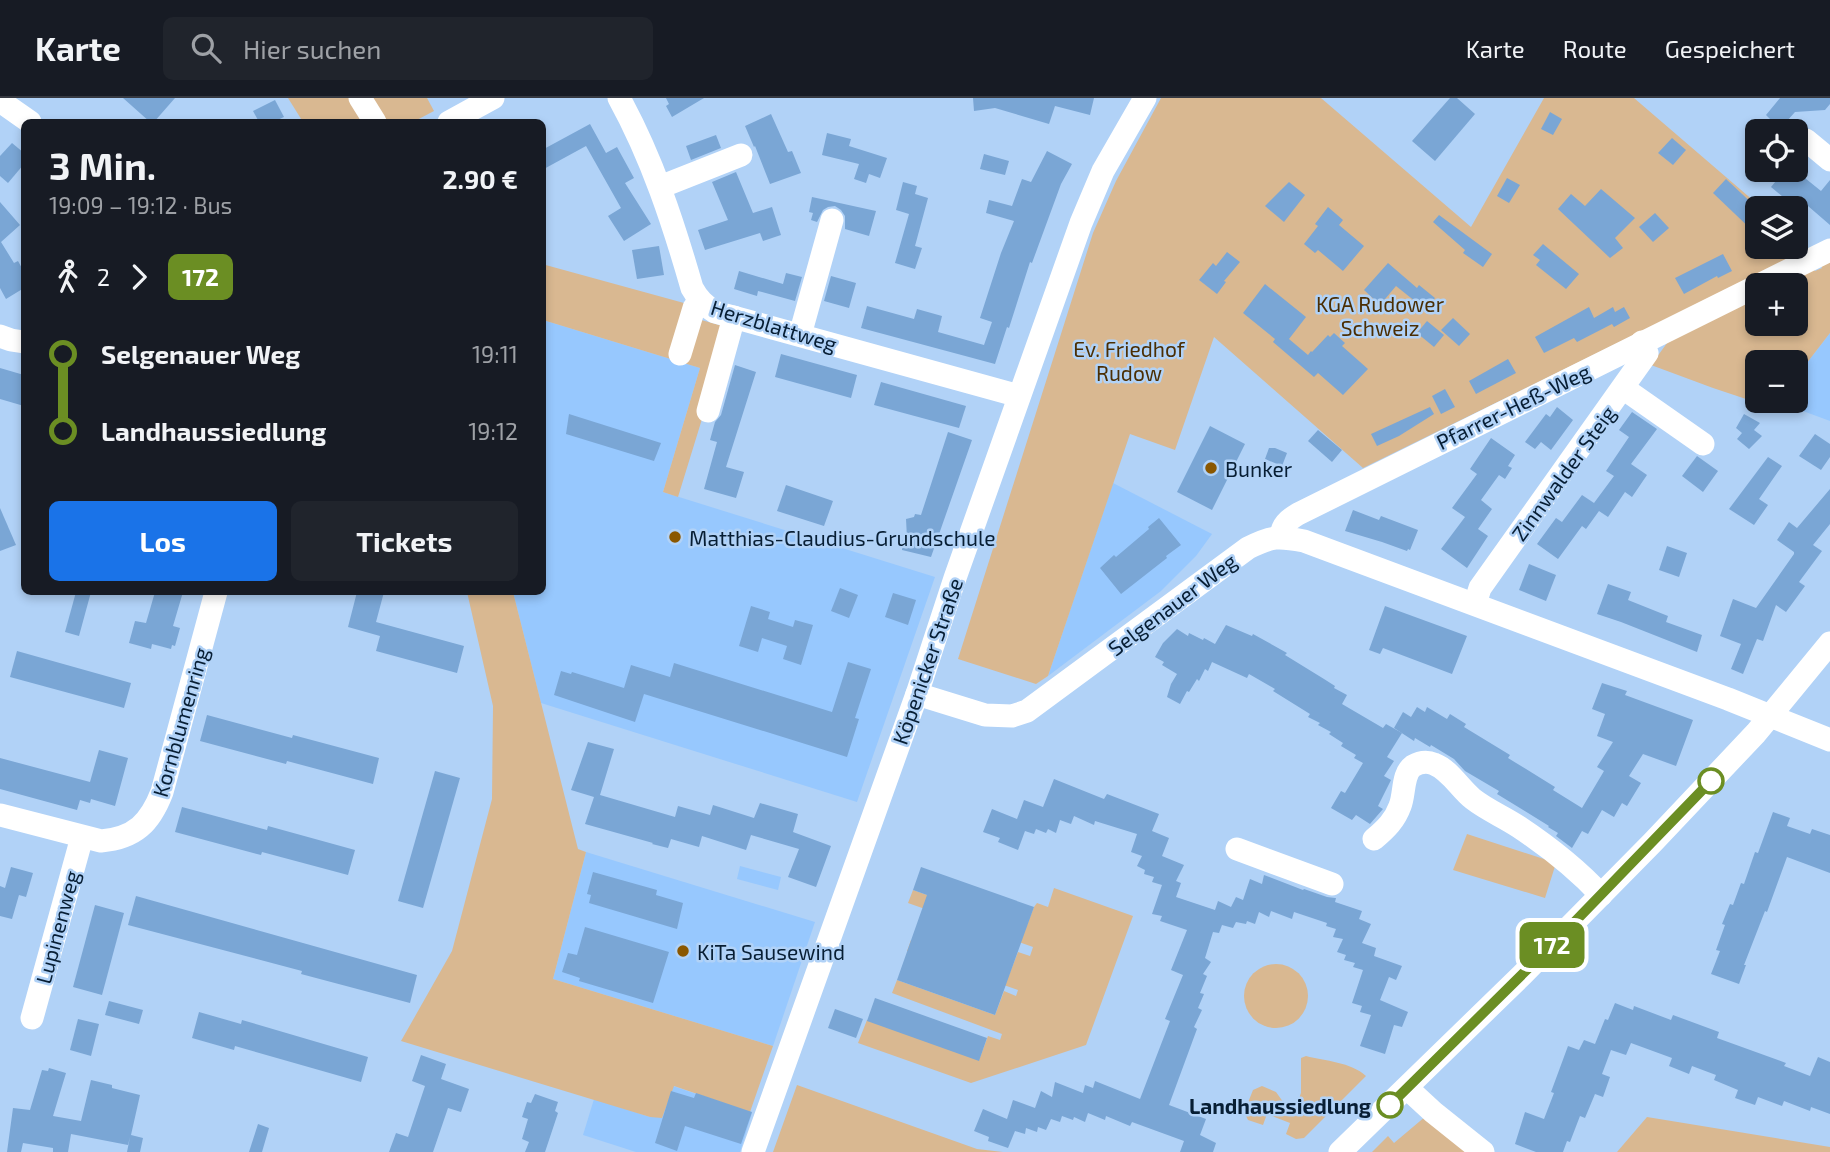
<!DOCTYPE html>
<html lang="de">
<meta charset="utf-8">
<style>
:root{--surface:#171b24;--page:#20242c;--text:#f1f3f6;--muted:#9ea1a6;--line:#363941;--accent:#1a73e8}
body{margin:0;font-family:"Exo 2",sans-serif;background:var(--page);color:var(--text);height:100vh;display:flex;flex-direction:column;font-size:26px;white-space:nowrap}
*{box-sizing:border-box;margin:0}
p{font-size:23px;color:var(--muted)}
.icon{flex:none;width:38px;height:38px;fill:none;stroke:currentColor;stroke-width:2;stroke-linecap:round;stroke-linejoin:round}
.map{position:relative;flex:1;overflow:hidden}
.sheet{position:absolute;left:21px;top:21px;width:525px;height:476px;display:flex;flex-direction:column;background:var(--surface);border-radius:10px;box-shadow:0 4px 10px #0003}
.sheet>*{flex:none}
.badge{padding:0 14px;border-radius:10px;font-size:24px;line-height:46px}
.fabs{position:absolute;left:1745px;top:21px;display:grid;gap:14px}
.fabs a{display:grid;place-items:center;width:63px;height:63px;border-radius:10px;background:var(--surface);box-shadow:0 4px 10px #0003;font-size:35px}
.map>.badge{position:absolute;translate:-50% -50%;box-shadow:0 0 0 4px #fff}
.legs{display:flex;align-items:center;gap:10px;height:77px;padding:0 28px;font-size:23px}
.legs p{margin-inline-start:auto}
.summary{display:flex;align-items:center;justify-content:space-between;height:119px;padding:0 28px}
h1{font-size:38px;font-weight:700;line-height:52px}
.primary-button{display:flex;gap:14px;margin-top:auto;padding:14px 28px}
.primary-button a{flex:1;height:80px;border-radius:10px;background:var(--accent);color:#fff;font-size:28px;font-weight:700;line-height:80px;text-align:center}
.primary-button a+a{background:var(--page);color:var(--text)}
ul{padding:0 28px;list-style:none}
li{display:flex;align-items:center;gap:24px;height:77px;font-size:26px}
li i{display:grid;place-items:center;width:10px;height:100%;margin:0 9px;background:currentColor}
li i::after{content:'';width:18px;height:18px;margin:-9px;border:5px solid;border-radius:50%;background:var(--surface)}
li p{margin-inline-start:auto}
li:first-child i{background:linear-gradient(#0000 50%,currentColor 0)}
li:last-child i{background:linear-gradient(currentColor 50%,#0000 0)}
header{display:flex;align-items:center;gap:42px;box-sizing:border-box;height:98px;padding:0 35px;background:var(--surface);border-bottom:2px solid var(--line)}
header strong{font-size:33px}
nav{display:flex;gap:38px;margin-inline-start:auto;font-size:24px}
.search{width:490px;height:63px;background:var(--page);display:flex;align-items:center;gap:18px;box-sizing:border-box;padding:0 24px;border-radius:10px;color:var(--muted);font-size:26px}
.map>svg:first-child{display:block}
.built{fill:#97c8fe}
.green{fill:#d9b891}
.building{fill:#7aa6d5}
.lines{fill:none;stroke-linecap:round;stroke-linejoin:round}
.minor{stroke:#fff;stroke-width:23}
.line-1-casing{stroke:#fff;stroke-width:16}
.line-1{stroke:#6b8e23;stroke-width:10}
.poi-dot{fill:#8a5700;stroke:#b1d2f7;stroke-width:2.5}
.stop-1-dot{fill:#fff;stroke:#6b8e23;stroke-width:3.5}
.labels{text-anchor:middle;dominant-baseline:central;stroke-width:5;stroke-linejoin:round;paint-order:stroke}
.park-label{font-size:21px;fill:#4b2e03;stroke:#b1d2f7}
.street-label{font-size:21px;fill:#071e34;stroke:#b1d2f7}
.poi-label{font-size:21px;fill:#071e34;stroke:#b1d2f7;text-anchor:start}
.stop-label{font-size:21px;font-weight:bold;fill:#071e34;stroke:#b1d2f7;text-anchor:end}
</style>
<header>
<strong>Karte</strong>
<div class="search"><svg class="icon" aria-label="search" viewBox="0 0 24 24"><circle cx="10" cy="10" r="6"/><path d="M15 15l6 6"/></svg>Hier suchen</div>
<nav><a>Karte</a><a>Route</a><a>Gespeichert</a></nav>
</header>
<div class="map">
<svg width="1830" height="1054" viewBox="0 0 1830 1054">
<rect width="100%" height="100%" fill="#b1d2f7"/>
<g class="built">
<path d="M543,222L700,270L663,394L935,479L857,704L541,605L513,494H542Z"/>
<path d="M1830,235V323L1776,303H1796V279Z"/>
<path d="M1113,385L1212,436L1196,458L1161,493L1048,578Z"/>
<path d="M586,754L815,824L773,948L553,881Z"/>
<path d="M740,768L781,779L778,792L737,781Z"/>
<path d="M673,988L752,1015L740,1054H636L583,1037L594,1001L650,1019Z"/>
</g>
<g class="green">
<path d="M288,0H427L434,13L413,24H303Z"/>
<path d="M1161,0H1321L1471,129L1544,0H1634L1762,110H1757V149H1796V139L1809,151L1363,370L1214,239L1175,352L1130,336L1048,578L1036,586L958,561L1093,135L1116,83Z"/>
<path d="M1830,162V235L1796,279V264H1757V303H1776L1770,309L1713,290L1651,267L1670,241L1757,198V226H1796V187H1779L1813,170L1815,173L1822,170L1820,166Z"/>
<path d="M542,166L684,205L687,218L730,230L678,399L663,394L700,270L543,222Z"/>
<path d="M467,494H513L578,751L586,754L553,881L773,948L750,1014L674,988L662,1020L650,1019L401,943L452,853L492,701L493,608Z"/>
<path d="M1467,736L1556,765L1545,800L1453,772Z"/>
<path d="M1054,790L1133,818L1086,947L971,985L858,945L867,922L979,962L988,938L1000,942L1002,936L892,895L897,882L995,917L1004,893L1016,898L1018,892L907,853L911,842L1009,877L1018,854L1030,858L1033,849L908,805L913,792L1025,832L1034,809L1037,805L1048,809Z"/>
<circle cx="1276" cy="898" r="32"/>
<path d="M1306,958C1325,963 1351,964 1366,978L1304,1040L1296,1041L1286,1036L1290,1025L1267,1016L1263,1027L1248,1022L1246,1018L1247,1007L1253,992L1262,988L1276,994L1286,1008H1292L1297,1006L1301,995V960Z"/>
<path d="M797,987L977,1051L1003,1054H773Z"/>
<path d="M1426,1018L1477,1054H1372L1388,1038L1394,1045Z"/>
<path d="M1647,1019L1830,1049V1054H1617Z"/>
</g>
<g class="building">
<path d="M123,0H175L154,24H150Z"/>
<path d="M666,0H704L672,19L666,8L669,6Z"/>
<path d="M973,0H1094L1090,17L1055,8L1049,26L995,10L974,13Z"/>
<path d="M1450,0H1457L1475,16L1435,63L1412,43Z"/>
<path d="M1780,0H1830V6L1825,12L1795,14L1778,33H1760L1770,21L1766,17Z"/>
<path d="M275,2L284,19L273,24H259L253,13Z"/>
<path d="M1550,14L1562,21L1553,37L1541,31Z"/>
<path d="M771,16L788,54L792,53L801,75L770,86L755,48L754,49L745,28Z"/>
<path d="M590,26L606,55L617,49L634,80L625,85L651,126L624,143L608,118L621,110L586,48L542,72V52Z"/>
<path d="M827,35L851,41L849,48L887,60L880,80L869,76L866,85L854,81L859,66L822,57Z"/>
<path d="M716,37L721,50L691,62L686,48Z"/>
<path d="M1672,40L1686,52L1673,67L1658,55Z"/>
<path d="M12,45L24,55V66L8,85L0,78V58Z"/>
<path d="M1047,53L1072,66L1061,86L1032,165L1030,164L1009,230L1007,229L995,266L861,230L867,208L914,221L917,211L942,218L938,234L984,247L992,224L980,220L1001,155L1014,123L986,115L989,102L1012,108L1022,81L1031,84Z"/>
<path d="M984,56L1009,63L1005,77L980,71Z"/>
<path d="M1785,72H1795L1821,93L1830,82V127L1808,108L1802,115L1771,89Z"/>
<path d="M736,74L753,115L772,109L781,137L763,143L760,135L705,152L698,132L728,122L712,84Z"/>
<path d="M1507,80L1520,87L1509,105L1497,98Z"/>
<path d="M1726,81L1757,110V137L1713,95Z"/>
<path d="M903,84L917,88L915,96L928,100L915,148L922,150L915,171L895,165L909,116L896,112Z"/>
<path d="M1289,84L1305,97L1284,124L1265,108Z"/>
<path d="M1601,91L1635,120L1615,140L1623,150L1610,160L1558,111L1571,96L1585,108Z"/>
<path d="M812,99L876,113L869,138L845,131V118L841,112L835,108L828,109L823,112L817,124L811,122L813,115L809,114Z"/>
<path d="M0,104L20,127L1,144L14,165L18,163L24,174V190L6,201L0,190Z"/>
<path d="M1328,109L1343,122L1339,127L1364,148L1343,173L1318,152L1315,155L1304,146L1318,128L1315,126Z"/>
<path d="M1655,115L1669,130L1653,144L1639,129Z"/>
<path d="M1439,117L1492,156L1483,169L1463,155L1465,152L1433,124Z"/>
<path d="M1543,146L1579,176L1566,191L1536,167L1540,162L1533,157Z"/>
<path d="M659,148L664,177L637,181L632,152Z"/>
<path d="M1227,154L1240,164L1224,183L1226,184L1217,196L1199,182L1213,165L1216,168Z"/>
<path d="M1723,156L1732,173L1718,180L1717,178L1684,196L1675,180Z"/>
<path d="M1388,165L1417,190L1419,187L1435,200L1426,212L1396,188L1380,207L1364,192Z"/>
<path d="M739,173L783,186L786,175L802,179L795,203L758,193L757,198L734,191Z"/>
<path d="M831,178L856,185L849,210L824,203Z"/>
<path d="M1265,186L1306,219L1289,241L1308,257L1311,253L1312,254L1328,237L1330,239L1334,235L1345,245L1342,248L1368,271L1343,297L1318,275L1314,279L1273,244L1275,241L1243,215Z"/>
<path d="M1589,209L1594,220L1613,209L1615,214L1624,209L1630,220L1614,229L1612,226L1577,244L1574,240L1544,255L1535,239Z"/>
<path d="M1453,220L1470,236L1459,248L1441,232Z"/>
<path d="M1427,223L1444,237L1434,249L1417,235Z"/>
<path d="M781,256L857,277L851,300L775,279Z"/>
<path d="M1508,261L1516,275L1476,296L1469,283Z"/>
<path d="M735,267L756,274L726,369L744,374L736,400L704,391L717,344L710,342L715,324L721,317Z"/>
<path d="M0,270L24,277V308L0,301Z"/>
<path d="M881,284L966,308L959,330L874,307Z"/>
<path d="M1445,291L1455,309L1441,316L1432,298Z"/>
<path d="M1430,309L1434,316L1399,338L1377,348L1371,336Z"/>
<path d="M1557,309L1573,322L1551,352L1541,344L1535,351L1525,344L1546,316L1550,319Z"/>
<path d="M1632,314L1657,331L1631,366L1647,377L1632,399L1625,394L1608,419L1599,413L1586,431L1582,428L1558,461L1537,446L1556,420L1562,424L1582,397L1594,405L1614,378L1606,373L1629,339L1619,332Z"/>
<path d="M569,316L661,345L654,363L566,336Z"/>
<path d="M1744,316L1760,325L1754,332L1762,338L1749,351L1737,341L1742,335L1736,330Z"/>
<path d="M1210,328L1245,346L1212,412L1177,394Z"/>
<path d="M1318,332L1342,352L1332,364L1308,343Z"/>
<path d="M948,334L972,342L931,459L902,452V442L907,440L906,421L914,419L915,416L921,417Z"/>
<path d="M1815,336L1830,346V359L1821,372L1799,358Z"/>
<path d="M1491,340L1515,357L1508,368L1512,370L1505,381L1499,377L1481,402L1492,411L1478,431L1488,438L1467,470L1441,451L1465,419L1452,410L1477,376L1470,371Z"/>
<path d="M1269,350H1275L1287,355L1282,368L1265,361Z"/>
<path d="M1697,358L1718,373L1703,394L1682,378Z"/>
<path d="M1768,359L1782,368L1759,401L1768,407L1754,427L1729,411Z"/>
<path d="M786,387L833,403L824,428L777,413Z"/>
<path d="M1830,391V426L1813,447L1822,453L1799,484L1805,488L1786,514L1776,507L1763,543L1757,541L1743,576L1731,571L1741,546L1720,538L1733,501L1756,510L1794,456V454L1777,442L1789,424L1797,430Z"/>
<path d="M0,410L16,447L0,453Z"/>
<path d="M1353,412L1379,422L1381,418L1418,432L1410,452L1408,451L1407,453L1382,444L1345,433Z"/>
<path d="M1159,420L1181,447L1166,458L1167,460L1121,496L1100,470L1114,457L1116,459L1149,431L1148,429Z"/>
<path d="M1667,448L1687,455L1679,479L1659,472Z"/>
<path d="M1529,466L1556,477L1546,503L1519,492Z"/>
<path d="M1608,486L1631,494L1628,502L1668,518L1666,524L1702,537L1697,554L1621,524L1597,516Z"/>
<path d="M840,490L858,497L849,520L831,513Z"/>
<path d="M76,494H91L79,538L65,534Z"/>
<path d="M155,494H183L173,528L180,530L175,548L172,547L171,551L152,546L151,551L129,545L135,523L146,525Z"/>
<path d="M357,494H384L376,524L464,548L457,575L376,553L380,538L348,529Z"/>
<path d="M893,495L916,502L908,527L885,519Z"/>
<path d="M751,508L770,514L768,521L793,529L795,522L813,527L801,567L783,561L787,548L762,540L758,554L739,548Z"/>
<path d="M1385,508L1467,538L1452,576L1383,550L1380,556L1369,552Z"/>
<path d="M1226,527L1252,538L1253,536L1287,555L1285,557L1324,581L1335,588L1334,590L1347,597L1342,606L1383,630L1386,626L1402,635L1387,659L1394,663L1384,678L1391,682L1378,708L1383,711L1370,726L1356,717L1352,722L1331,710L1341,693L1345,695L1363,665L1354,660L1356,657L1341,648L1343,645L1329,636L1331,634L1318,627L1320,625L1308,619L1310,616L1273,593L1275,591L1249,576L1247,580L1212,564L1208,573L1205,571L1199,583L1197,581L1189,594L1187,593L1180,606L1167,599L1171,586L1177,576L1162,567L1164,564L1155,559L1163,545L1177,531L1188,538L1189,535L1203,542L1204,540L1215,546Z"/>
<path d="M17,553L131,585L124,610L10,579Z"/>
<path d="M848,564L871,571L855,620L859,621L847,659L644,596L635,624L554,597L561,573L571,576L572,574L624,590L631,567L670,579L674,565L832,614Z"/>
<path d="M1602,585L1627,593L1625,597L1693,622L1676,668L1643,656L1629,678L1641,685L1627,708L1622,705L1614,719L1602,712L1588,736L1582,733L1572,750L1556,738L1558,735L1548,729L1549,728L1497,696L1499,693L1465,673L1454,661L1431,647L1430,649L1415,640L1414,643L1394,630L1403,614L1411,619L1417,609L1425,614L1427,609L1447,621L1450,616L1466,626L1464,629L1510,657L1508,660L1555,689L1553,692L1582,710L1604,673L1597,669L1613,644L1597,638L1605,616L1592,611Z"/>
<path d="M207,617L292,640L293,637L379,660L373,686L287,663L286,666L200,643Z"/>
<path d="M588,644L614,651L600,697L675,719L678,708L710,717L713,707L754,720L760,705L798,716L793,734L831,748L816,789L788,779L799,751L751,737L746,752L702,738L699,749L671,741L668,750L652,746L653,745L585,726L594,699L571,692Z"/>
<path d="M99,652L128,660L115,708L91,701L90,705L80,702L77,712L0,691V660L90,684Z"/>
<path d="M435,673L460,680L423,810L398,803Z"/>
<path d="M1054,681L1104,701L1107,696L1159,716L1152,733L1169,740L1162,758L1184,767L1176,783L1181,785L1176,799L1215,812L1218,803L1231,809L1236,799L1243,802L1250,781L1262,786L1264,777L1303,792L1304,791L1327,799L1335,800H1336L1335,804L1362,813L1359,821L1371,826L1362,845L1376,850L1374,858L1402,868L1396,882L1389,879L1380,902L1408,914L1402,929L1394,927L1385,956L1360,948L1371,917L1360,914L1362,908L1352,905L1363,872L1353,869L1355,865L1344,862L1346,857L1337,854L1343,841L1333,839L1336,831L1326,828L1327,825L1294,814L1292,821L1271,813L1269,819L1259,814L1255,826L1247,823L1246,826L1236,824L1233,830L1222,827L1219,835L1213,834L1205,860L1211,864L1203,876L1207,878L1200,895L1204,896L1198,910L1202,912L1194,929L1197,931L1169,1007L1206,1021L1200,1037L1216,1045L1213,1054H1180L1184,1043L1132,1024L1130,1028L1106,1018L1105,1022L1088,1015L1085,1024L1074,1019L1073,1022L1062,1018L1060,1024L1051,1021L1046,1032L1038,1029L1037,1034L1026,1030L1025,1036L1015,1033L1008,1050L988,1043L989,1039L974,1033L983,1011L1007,1021L1013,1002L1035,1010L1041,993L1052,999L1055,984L1083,995L1085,987L1093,990L1095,983L1140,1001L1170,923L1165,921L1183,877L1171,872L1187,832L1160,823L1162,818L1152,816L1162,787L1152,784L1154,779L1144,776L1145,772L1137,768L1142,758L1131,754L1137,736L1095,723L1094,727L1074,718L1071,726L1060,722L1056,735L1048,731L1046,735L1036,731L1034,736L1025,733L1018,752L998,744L1000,740L983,734L992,711L1017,721L1024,702L1043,709Z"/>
<path d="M182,709L267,732L268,728L355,752L348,777L262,754L261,757L175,734Z"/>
<path d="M1773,714L1790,720L1787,728L1810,736L1812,731L1830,737V775L1787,759L1767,814L1765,813L1744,867H1746L1739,886L1711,876L1720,853L1716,852L1725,827L1722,826L1730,806L1733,807L1741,785L1744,786L1755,754L1758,755Z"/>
<path d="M11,769L33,775L26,799L19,797L12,821L0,818V788L5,790Z"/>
<path d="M921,769L1034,809L995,917L897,882L927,797L913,792Z"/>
<path d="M593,774L657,792L656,797L683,805L677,831L589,805L591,797L587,796Z"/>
<path d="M136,798L417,877L410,905L301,876L302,873L128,827Z"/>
<path d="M95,807L124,815L102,897L73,889Z"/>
<path d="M585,829L669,854L653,905L579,883L580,880L562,874L568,855L577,857Z"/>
<path d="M875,900L987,940L979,963L867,923Z"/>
<path d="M109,903L143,912L139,926L105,917Z"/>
<path d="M1615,905L1633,912L1634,908L1671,922L1673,917L1719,934L1717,940L1786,965L1784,968L1810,978L1818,959L1830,964V1016L1811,1009L1810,1013L1784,1003L1782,1008L1758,999L1755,1007L1735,1000L1738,992L1714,982L1716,977L1692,968L1689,976L1669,968L1672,960L1631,945L1626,957L1611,952L1602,976L1610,979L1603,999L1595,996L1585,1020L1580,1018L1570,1044L1567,1043L1563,1054H1536L1515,1046L1525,1014L1544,1021L1554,995L1551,994L1568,948L1579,952L1584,942L1595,946L1605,921L1608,922Z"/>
<path d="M835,911L863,921L856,940L828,930Z"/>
<path d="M199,914L241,926L242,922L368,959L361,984L235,948L234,952L192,940Z"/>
<path d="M78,921L99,926L91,958L70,952Z"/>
<path d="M421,957L446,966L441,981L469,991L461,1014L448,1010L433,1054H389L396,1035L408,1039L425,988L412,983Z"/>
<path d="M49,970L66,975L53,1018L81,1023L91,982L112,987V990L140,997L131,1037L143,1040L140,1054H127L130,1039L128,1047L71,1036L68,1054H53V1050L23,1045L21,1054H7L13,1010L30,1012L42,972L48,973Z"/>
<path d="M671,993L694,1000L696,995L752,1014L741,1046L685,1028L677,1053L655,1045Z"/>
<path d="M535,996L558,1004L555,1013L558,1015L545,1054H525L529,1044L522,1041L528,1021L522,1019L527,1004L531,1005Z"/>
<path d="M258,1026L269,1030L262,1054H249Z"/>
</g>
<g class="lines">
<g class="minor">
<path d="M360,0L375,24"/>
<path d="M619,0C652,60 673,124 692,190C698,201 704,207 715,214L1019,298"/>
<path d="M0,3L30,24"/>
<path d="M449,24L493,0"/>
<path d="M1806,42L1830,62"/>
<path d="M660,89L741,57"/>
<path d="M1759,187L1830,152"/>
<path d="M800,237L832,122"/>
<path d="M0,238L11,242L24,244"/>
<path d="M680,256L694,210L699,203"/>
<path d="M1623,290L1703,346"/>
<path d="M708,313L734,219"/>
<path d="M1281,439C1282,427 1288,422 1298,416L1757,188"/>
<path d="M1475,506L1480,490L1647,255L1642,244"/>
<path d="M917,596L985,617L1012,618L1027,613L1248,450C1272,438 1278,438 1304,443L1728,601L1830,642"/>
<path d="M0,717L101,743C135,740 150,725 162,694L216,494"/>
<path d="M1374,741C1386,731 1395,722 1400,708C1405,696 1402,676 1413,668C1420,664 1427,663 1434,666C1450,672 1460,691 1473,701C1487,712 1504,719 1519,729C1549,749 1577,771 1601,797"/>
<path d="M1237,751L1332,786"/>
<path d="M32,920L82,739"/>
<path d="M1407,990L1433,1014L1483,1054"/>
<path d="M753,1054L917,596L955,480L1081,125L1103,73L1145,0"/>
<path d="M1340,1054L1522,877L1653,744L1756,635L1830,545"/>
</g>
</g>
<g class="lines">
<g class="line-1-casing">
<path id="line-1" d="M1390,1007L1560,839L1711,683"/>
</g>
<use href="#line-1" class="line-1"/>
</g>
<g class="poi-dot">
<circle cx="1211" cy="370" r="7"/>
<circle cx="675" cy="439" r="7"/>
<circle cx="683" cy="853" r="7"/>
</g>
<g class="stop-1-dot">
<circle cx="1711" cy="683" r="12"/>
<circle cx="1390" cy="1007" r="12"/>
</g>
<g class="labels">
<g class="park-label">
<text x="1380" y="205">KGA Rudower<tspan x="1380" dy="24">Schweiz</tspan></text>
<text x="1129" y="250">Ev. Friedhof<tspan x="1129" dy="24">Rudow</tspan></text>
</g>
<g class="street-label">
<text transform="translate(774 227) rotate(17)">Herzblattweg</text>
<text transform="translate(1513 308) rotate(-26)">Pfarrer-Heß-Weg</text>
<text transform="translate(1563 375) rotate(-54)">Zinnwalder Steig</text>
<text transform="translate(1172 506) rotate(-37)">Selgenauer Weg</text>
<text transform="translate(927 563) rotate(-71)">Köpenicker Straße</text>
<text transform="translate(180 624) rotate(-74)">Kornblumenring</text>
<text transform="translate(57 829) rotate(-75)">Lupinenweg</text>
</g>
<g class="poi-label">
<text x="1225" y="370">Bunker</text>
<text x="689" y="439">Matthias-Claudius-Grundschule</text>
<text x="697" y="853">KiTa Sausewind</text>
</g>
<g class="stop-label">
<text x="1371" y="1007">Landhaussiedlung</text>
</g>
</g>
</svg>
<div class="fabs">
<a><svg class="icon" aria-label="locate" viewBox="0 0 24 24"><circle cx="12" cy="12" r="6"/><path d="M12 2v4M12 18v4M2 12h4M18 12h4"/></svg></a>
<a><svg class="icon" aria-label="layers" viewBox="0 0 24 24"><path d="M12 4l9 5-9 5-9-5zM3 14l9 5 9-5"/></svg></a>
<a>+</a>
<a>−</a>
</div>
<b class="badge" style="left:1552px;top:847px;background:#6b8e23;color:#fff">172</b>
<section class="sheet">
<div class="summary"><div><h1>3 Min.</h1><p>19:09 – 19:12 · Bus</p></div><b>2.90 €</b></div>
<div class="legs"><svg class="icon" aria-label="walk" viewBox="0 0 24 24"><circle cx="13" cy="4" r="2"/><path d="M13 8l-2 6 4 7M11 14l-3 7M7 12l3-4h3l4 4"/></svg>2<svg class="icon" aria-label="forward" viewBox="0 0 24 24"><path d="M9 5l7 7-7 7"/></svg><b class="badge" style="background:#6b8e23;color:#fff">172</b></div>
<ul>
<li><i style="color:#6b8e23"></i><b>Selgenauer Weg</b><p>19:11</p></li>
<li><i style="color:#6b8e23"></i><b>Landhaussiedlung</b><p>19:12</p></li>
</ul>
<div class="primary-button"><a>Los</a><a>Tickets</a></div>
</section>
</div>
